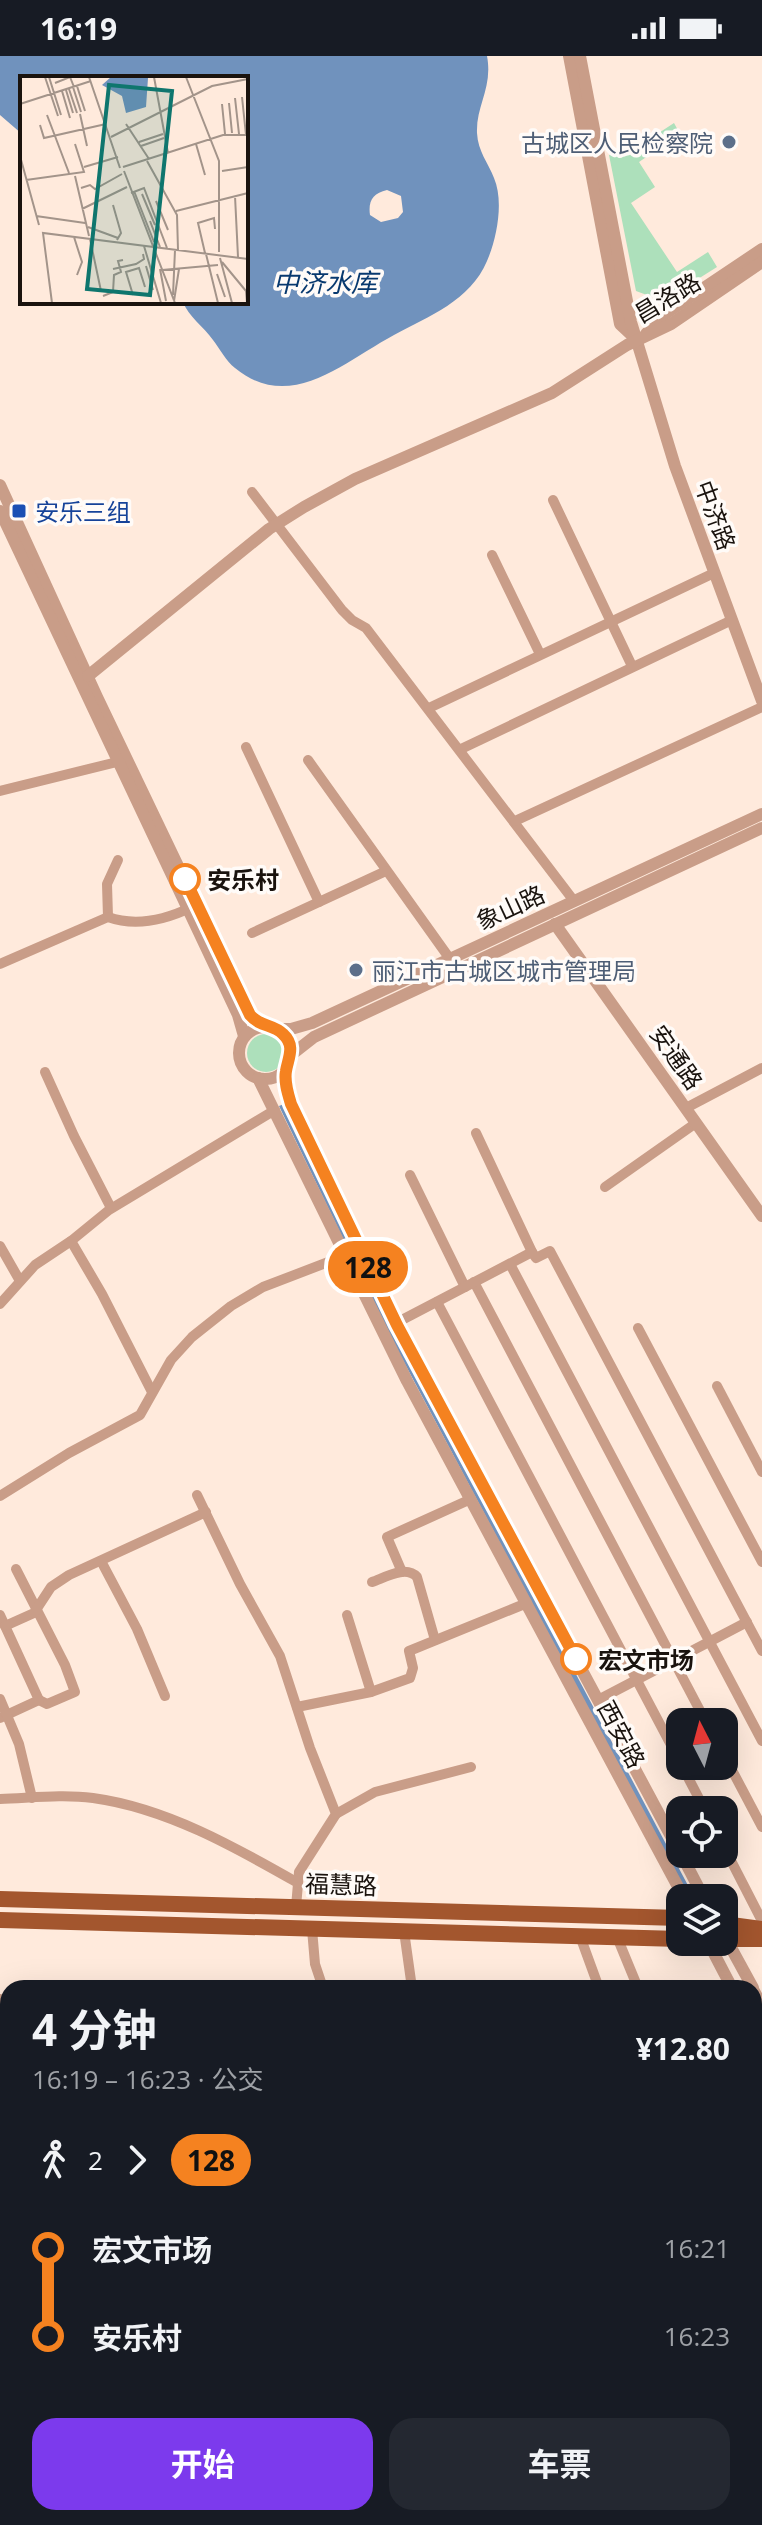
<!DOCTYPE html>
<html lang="zh">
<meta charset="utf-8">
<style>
:root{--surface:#171b24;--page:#242831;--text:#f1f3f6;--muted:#9ea1a6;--accent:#7c3aed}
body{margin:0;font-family:"Open Sans","Noto Sans SC",sans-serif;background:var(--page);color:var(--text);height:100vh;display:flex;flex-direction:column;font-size:30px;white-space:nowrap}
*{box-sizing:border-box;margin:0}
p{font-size:26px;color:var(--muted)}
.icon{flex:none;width:44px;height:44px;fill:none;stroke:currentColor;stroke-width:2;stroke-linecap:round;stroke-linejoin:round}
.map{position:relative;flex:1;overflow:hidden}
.panel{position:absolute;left:0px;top:1924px;width:762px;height:546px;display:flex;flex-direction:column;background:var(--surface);border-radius:24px 24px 0 0;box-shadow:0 8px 32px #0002}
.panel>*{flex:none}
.badge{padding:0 16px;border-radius:26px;font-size:28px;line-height:52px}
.needle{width:52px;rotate:354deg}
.buttons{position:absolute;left:666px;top:1652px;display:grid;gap:16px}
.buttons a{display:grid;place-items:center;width:72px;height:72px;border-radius:16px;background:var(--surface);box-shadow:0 8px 32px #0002;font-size:40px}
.map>.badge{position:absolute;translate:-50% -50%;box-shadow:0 0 0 4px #fff}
.legs{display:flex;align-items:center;gap:12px;height:88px;padding:0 32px;font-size:26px}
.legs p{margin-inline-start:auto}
.head{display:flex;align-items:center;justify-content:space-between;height:136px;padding:0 32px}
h1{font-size:44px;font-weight:700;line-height:60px}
.action{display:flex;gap:16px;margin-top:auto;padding:16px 32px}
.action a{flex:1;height:92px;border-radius:24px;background:var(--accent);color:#fff;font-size:32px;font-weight:700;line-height:92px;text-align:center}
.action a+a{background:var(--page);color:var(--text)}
ul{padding:0 32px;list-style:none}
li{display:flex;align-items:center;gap:28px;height:88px;font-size:30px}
li i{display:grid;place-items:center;width:12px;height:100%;margin:0 10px;background:currentColor}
li i::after{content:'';width:20px;height:20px;margin:-10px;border:6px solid;border-radius:50%;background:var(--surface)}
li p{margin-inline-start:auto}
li:first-child i{background:linear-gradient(#0000 50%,currentColor 0)}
li:last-child i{background:linear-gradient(currentColor 50%,#0000 0)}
.status{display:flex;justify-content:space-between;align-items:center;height:56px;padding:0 40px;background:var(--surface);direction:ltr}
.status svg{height:22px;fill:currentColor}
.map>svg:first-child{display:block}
.green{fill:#ade0bb}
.water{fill:#7092bd;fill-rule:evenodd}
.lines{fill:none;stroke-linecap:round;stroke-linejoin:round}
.minor{stroke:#c99d88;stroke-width:10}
.tertiary{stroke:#c99d88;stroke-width:12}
.primary{stroke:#a3562e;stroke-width:16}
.line-1-casing{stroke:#fff;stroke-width:18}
.line-1{stroke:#f58220;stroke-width:12}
.service-dot{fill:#5c6f8a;stroke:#fffbf8;stroke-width:3}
.transit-dot{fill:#1a4fb4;stroke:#fffbf8;stroke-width:3}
.stop-1-dot{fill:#fff;stroke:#f58220;stroke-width:4}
.labels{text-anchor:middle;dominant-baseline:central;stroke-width:7;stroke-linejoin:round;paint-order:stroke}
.service-label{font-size:24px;fill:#4e5e75;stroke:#fffbf8;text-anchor:end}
.street-label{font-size:24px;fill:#1a130e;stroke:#fffbf8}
.transit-label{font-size:24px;fill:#164399;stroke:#fffbf8;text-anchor:start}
.stop-label{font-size:24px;font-weight:bold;fill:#1a130e;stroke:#fffbf8;text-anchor:start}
.water-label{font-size:26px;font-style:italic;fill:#08396f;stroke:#fffbf8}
.inset-road{fill:none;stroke:#a3948a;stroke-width:2}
.view{fill:#0f766e;fill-opacity:0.15;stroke:#0f766e;stroke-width:4}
.inset-edge{fill:none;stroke:#1a130e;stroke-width:4}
</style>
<div class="status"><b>16:19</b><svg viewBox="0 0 49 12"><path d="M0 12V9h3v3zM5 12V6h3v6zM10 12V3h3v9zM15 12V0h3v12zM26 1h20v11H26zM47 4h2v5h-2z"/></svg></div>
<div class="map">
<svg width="762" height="2469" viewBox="0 0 762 2469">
<rect width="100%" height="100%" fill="#ffeadc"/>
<g class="green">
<path d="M674,67L680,78L639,106L655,131L631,147L677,216L708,196L717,211L663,245L636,235L609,99L648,84Z"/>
<circle cx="266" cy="997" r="19"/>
</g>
<g class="water">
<path d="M0,0H487C493,32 476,49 477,77C478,96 488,106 494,122C504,145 497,182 487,205C470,245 429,260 394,279C345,305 291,358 235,312C226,305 220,293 213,284C204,271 188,260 183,246H246V22H22V78L0,59ZM387,134L401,140L403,156L398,162L381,166L370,159C368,145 373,137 387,134Z"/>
<path d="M284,1048L394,1275L692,1837L685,1836L389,1278L279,1050Z"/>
</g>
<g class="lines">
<g class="minor">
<path d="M252,436L342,554L352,564L366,572L574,845"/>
<path d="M553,444L632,610"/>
<path d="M492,499L540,598"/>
<path d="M429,652L714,517"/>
<path d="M246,691L319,846"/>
<path d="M461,693L732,564"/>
<path d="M308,704L450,903"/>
<path d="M0,735L117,706"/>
<path d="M515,765L762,651"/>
<path d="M108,861L107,828L118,804"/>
<path d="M252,877L386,815"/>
<path d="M0,908L108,861C136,871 165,864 192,851"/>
<path d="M45,1016L74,1080L111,1152"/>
<path d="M686,1052L762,1012"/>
<path d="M476,1077L532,1196"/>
<path d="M410,1119L465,1231"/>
<path d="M605,1131L696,1067"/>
<path d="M71,1185L102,1238L152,1336"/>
<path d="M0,1190L20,1225"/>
<path d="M510,1208L762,1685"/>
<path d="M474,1226L706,1666"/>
<path d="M437,1246L680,1706"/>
<path d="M0,1248L35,1209L71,1185L109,1154L275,1054"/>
<path d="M396,1267L532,1196L536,1202L550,1195L762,1595"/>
<path d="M638,1272L762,1506"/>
<path d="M717,1330L762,1416"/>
<path d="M197,1439L240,1528L280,1600L310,1692L336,1758L299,1816L296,1851"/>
<path d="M0,1440L69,1397L140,1359L171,1304L192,1281L231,1250L263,1231L344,1200"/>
<path d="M101,1505L137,1573L165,1640"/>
<path d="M16,1513L65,1609L75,1636L47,1648L39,1644"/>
<path d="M402,1516L387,1481L471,1443"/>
<path d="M372,1526C386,1521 406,1509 417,1521L435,1584"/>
<path d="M0,1559L39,1644L0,1662"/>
<path d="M347,1559L371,1636"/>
<path d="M5,1570L34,1557L51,1531L69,1519L206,1456"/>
<path d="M0,1643L19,1688L32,1742"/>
<path d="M598,1644L747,1566"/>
<path d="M297,1651L371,1636L410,1622L413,1612L409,1595L527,1547"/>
<path d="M724,1699L762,1771"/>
<path d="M682,1710L705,1754"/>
<path d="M0,1743C31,1742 62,1738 93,1742C166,1752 235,1791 298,1827"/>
<path d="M336,1758L375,1736L471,1711"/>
<path d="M724,1791L762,1865"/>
<path d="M312,1873L315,1908L323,1932"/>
<path d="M404,1875L412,1932"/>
<path d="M580,1880L599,1932"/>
<path d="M617,1881L638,1932"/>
<path d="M0,1943L8,1954"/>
<path d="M754,2213L762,2233"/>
<path d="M754,2262L762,2259"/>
<path d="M754,2322L762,2342"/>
<path d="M133,2462L138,2469"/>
<path d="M164,2462L166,2469"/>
<path d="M316,2462L317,2469"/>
<path d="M544,2462L547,2469"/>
<path d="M589,2462L592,2469"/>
<path d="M635,2462L638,2469"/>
<path d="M677,2462L680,2469"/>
</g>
<g class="tertiary">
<path d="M569,0L620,268L636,283"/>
<path d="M580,0L631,266L675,410L762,645"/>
<path d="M646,278L665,258L762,193"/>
<path d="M0,429L97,641L247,954L253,963L264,971"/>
<path d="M0,455L238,959L244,980"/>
<path d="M88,620L269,473L304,451L355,423L552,337L627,289L671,268L762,206"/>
<path d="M555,868L762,1160"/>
<circle cx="265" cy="997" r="26"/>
<path d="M275,973H291L312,967L762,758"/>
<path d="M291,999L314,981L762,772"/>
<path d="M286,1012L291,1048L424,1320L680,1797"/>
<path d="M258,1022L407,1325L684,1842"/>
<path d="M681,1798L704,1842"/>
<path d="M724,1879L753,1932"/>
<path d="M708,1886L732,1932"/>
<path d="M754,1935L762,1950"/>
<path d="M754,1973L762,1988"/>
</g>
<g class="primary">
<path d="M0,1843L680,1862"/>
<path d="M0,1864L680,1883"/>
<path d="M724,1868L762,1873"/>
<path d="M724,1883H762"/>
</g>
</g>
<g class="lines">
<g class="line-1-casing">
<path id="line-1" d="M185,823L250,959C260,971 273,968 283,978C296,990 288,1002 286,1015C284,1026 288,1038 291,1048L397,1269L576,1603"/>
</g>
<use href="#line-1" class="line-1"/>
</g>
<g class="service-dot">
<circle cx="729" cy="86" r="8"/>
<circle cx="356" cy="914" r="8"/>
</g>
<rect class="transit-dot" x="11" y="447" width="16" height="16" rx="4"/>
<g class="stop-1-dot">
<circle cx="185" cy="823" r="14"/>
<circle cx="576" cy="1603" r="14"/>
</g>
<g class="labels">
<g class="service-label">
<text x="713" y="86">古城区人民检察院</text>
<text x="372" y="914" text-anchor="start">丽江市古城区城市管理局</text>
</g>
<g class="street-label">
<text transform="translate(667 241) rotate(-31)">昌洛路</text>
<text transform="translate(716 459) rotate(70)">中济路</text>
<text transform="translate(510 851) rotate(-25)">象山路</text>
<text transform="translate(677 1001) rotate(55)">安通路</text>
<text transform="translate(622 1678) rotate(62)">西安路</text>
<text transform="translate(341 1828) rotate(2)">福慧路</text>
</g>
<g class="transit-label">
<text x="35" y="455">安乐三组</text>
</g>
<g class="stop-label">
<text x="207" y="823">安乐村</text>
<text x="598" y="1603">宏文市场</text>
</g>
<g class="water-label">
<text x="325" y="226">中济水库</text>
</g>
</g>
<g transform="translate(20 20)">
<rect width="228" height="228" fill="#ffeadc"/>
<path d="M91,1L128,2L126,31L106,37L102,20L82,9Z" fill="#7092bd"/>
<path class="inset-road" d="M25,1L38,40M29,1L41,39M69,1L100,92M134,1L148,77M166,1L199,85V176M35,7L50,1L54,11M57,10L65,35M53,11L61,36M49,13L57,37M46,14L53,37M42,15L50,42M222,21L226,59M215,22L219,58M209,27L212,57M0,28L71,5M202,28L205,58M60,38L67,70M27,39L49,97M106,48L129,83M20,49L24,62L86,48M91,61L192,10L228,3M119,66L143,58M176,68L185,99M121,70L144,62M0,80L19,149M127,85L157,139L158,174M64,91L98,81M103,91L203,59H228M104,95L155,227M202,95L228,91M55,100L69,160M6,104L64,96L55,68M61,112L70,109L75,113L102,98M114,115L134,166M111,117L124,112L147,172M122,118L135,149M215,120L218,181M136,125L148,154M93,129L101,157L97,164M62,133L107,111M156,135L228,117M16,140L65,147M130,145L140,171M68,151L98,162M54,161L62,186L57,199M70,163L81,215M124,170L141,227M185,177L178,147L194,142L195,153M186,178L198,227M200,182L212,227M202,186L226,215L227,227M126,190L133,214M93,193L116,188L124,183L123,178M140,193L146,225M142,194L198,189M197,198L205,221M113,219L106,196L119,192L125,211M153,219L155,174M83,220L93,216L94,199L101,196L98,185L103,184M154,225L159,193M32,227L23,157L228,183"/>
<path class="view" d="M89,9L152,15L130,219L67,213Z"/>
<rect width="228" height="228" class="inset-edge"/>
</g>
</svg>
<div class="buttons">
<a><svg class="needle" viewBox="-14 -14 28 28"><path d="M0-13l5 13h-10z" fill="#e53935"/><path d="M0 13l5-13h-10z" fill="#9ea1a6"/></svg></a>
<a><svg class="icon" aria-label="locate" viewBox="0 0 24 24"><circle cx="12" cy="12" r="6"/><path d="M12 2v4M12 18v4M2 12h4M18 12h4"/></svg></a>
<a><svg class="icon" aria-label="layers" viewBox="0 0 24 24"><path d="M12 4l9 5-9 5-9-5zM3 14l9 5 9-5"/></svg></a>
</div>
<b class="badge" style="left:368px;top:1211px;background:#f58220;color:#111">128</b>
<section class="panel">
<div class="head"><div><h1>4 分钟</h1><p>16:19 – 16:23 · 公交</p></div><b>¥12.80</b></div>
<div class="legs"><svg class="icon" aria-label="walk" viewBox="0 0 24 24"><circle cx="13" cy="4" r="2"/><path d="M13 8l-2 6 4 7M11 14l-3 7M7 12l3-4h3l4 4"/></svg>2<svg class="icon" aria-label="forward" viewBox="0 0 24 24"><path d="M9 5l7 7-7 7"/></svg><b class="badge" style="background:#f58220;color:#111">128</b></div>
<ul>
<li><i style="color:#f58220"></i><b>宏文市场</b><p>16:21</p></li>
<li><i style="color:#f58220"></i><b>安乐村</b><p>16:23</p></li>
</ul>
<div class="action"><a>开始</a><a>车票</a></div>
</section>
</div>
